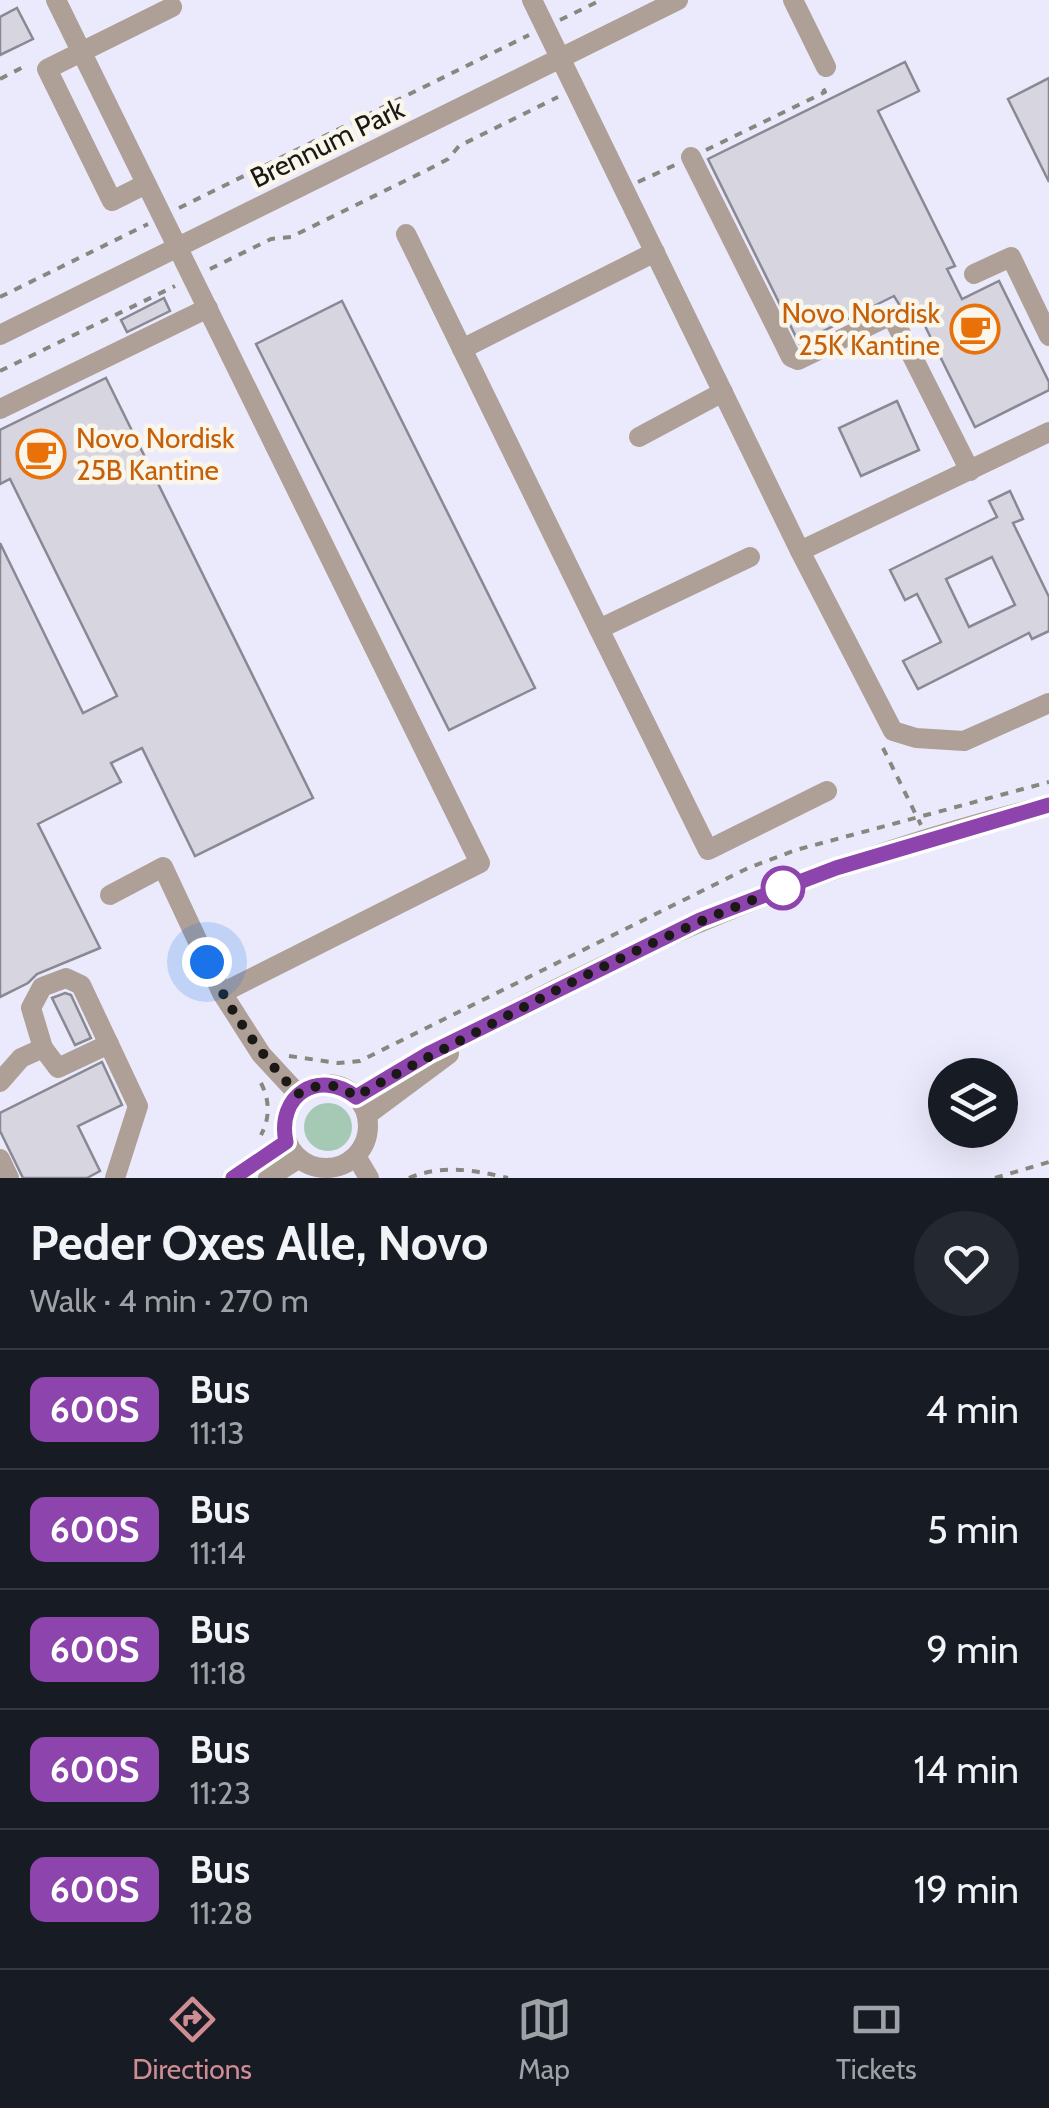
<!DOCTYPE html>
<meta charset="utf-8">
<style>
:root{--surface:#171b24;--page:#242831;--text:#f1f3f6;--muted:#9ea1a6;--line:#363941;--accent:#cf8c93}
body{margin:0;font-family:Cabin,sans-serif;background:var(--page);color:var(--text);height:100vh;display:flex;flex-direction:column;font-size:38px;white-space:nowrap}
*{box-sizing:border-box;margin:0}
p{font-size:32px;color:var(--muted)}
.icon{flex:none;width:55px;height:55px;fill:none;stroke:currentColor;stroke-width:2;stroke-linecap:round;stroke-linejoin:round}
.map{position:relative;height:1178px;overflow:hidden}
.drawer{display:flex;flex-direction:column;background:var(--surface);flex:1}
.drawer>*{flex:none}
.badge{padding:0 20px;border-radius:15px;font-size:35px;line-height:65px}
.buttons{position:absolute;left:928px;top:1058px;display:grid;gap:20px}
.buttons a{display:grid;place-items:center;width:90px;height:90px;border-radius:50%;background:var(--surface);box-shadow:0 10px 40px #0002;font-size:50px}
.you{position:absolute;width:50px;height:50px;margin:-25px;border:8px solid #fff;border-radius:50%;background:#1a73e8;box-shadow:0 0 0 15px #1a73e833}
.map>.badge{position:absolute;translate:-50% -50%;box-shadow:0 0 0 5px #fff}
.round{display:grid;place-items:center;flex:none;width:105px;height:105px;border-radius:52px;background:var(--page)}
.overview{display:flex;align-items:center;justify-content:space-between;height:170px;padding:0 30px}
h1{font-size:48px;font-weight:700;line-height:75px}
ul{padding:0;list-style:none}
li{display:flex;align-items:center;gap:30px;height:120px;padding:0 30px;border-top:2px solid var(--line)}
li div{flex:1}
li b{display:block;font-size:38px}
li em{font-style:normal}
li .badge{min-width:110px;font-weight:700;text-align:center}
.menu{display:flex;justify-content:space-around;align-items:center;height:140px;border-top:2px solid var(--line);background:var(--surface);font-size:28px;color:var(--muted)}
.menu a{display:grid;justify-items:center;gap:5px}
.menu .current{color:var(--accent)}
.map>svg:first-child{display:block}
.commercial{fill:#ebeafc;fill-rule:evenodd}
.forest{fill:#a5c9b4}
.building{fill:#d6d5e0;stroke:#898993;stroke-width:2.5;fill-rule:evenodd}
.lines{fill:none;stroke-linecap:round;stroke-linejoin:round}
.path{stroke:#88867f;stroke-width:4;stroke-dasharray:8 8;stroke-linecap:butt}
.minor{stroke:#ae9f97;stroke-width:20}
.line-casing{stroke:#fff;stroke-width:22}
.line{stroke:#8e44ad;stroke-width:15}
.walk{stroke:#1a1915;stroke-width:10;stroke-dasharray:0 18}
.stop-dot{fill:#fff;stroke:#8e44ad;stroke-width:5}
.labels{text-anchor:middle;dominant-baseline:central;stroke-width:9;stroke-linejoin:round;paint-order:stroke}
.street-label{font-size:28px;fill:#1a1915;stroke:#faf6eb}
.food-label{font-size:28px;fill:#c56008;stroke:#faf6eb;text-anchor:end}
</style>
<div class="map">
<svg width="1049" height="1178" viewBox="0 0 1049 1178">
<rect width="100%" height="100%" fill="#faf6eb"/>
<path class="commercial" d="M0,0H1049V1178H0ZM945,1075H1000V1130H945Z"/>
<circle class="forest" cx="328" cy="1127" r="24"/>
<g class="building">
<path d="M17,8L33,39L0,55V17Z"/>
<path d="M905,62L919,91L878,111L955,266L947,269L962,299L999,281L1049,382V390L975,427L922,320L912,325L894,296L799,343L708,159Z"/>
<path d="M1049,78V182L1008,99Z"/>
<path d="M164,298L170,311L127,332L121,320Z"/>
<path d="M342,301L535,688L449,730L256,344Z"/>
<path d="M106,378L313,798L195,856L142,748L111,763L121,782L38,824L100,948L37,974L28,983L0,997V543L83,713L117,696L10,479L0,484V430Z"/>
<path d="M897,401L919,450L861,476L839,428Z"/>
<path d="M1010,491L1023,519L1013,523L1049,597V631L1032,639L1029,633L918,689L903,661L941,642L917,594L905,600L890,570L997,517L989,501ZM992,557L1015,605L969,627L946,579Z"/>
<path d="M65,993L71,995L91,1038L75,1045L52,998Z"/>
<path d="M102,1062L122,1105L78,1126L100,1171L87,1178H23L0,1131V1113Z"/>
</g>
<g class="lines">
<g class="path">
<path d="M560,20L601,0"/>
<path d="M0,79L27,65"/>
<path d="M706,150L825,92L821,85"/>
<path d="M638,182L675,165"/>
<path d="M179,208L529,35"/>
<path d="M210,269L271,239L291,237L429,169L448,159L459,146L558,97"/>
<path d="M0,297L148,224"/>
<path d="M0,371L175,286"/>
<path d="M883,748L921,825"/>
<path d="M289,1056L338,1063L360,1061L748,868L796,850L1049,782"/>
<path d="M261,1083C270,1101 270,1118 261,1135"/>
<path d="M409,1178C443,1164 473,1170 508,1178"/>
<path d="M995,1178L1049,1162"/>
</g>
<g class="minor">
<path d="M56,0L480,863L222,993L261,1054L298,1094"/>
<path d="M532,0L800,551L1049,432"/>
<path d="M793,0L826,67"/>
<path d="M691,157L791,357L798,360L887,317L893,318L970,471"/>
<path d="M146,184L112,201L47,69L172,7"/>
<path d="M406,234L599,629"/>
<path d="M974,274L1011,257L1049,336"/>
<path d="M0,335L678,0"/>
<path d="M462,349L655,252"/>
<path d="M0,409L208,308"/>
<path d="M639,437L723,392"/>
<path d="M800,551L893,731L916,738L964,741L1049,703"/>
<path d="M750,557L599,629L708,850L827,791"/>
<path d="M110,895L163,867L222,993"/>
<path d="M43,1048L31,1008L42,987L66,978L81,985L138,1106L115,1178"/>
<path d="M0,1082L21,1058L43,1048L58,1068L109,1044"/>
<circle cx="326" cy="1126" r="42"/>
<path d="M356,1097C575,970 802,865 1049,805"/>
<path d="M367,1115L449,1054"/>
<path d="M356,1156L369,1178"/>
<path d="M0,1159L9,1178"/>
<path d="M232,1178L286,1141"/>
<path d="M268,1178L298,1159"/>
</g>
</g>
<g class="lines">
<g class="line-casing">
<path id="line" d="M233,1178L286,1142C276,1095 319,1068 356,1097L428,1054L700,920L836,868L1049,805"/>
</g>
<use href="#line" class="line"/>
<path class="walk" d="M207,962C230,1012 260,1054 298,1094C319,1082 337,1082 356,1097C399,1071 441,1051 484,1028C584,975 683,925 789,886L783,888"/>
</g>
<defs>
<g id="cafe-ring" transform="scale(2.5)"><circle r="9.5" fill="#faf6eb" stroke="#e8710a" stroke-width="1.5"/><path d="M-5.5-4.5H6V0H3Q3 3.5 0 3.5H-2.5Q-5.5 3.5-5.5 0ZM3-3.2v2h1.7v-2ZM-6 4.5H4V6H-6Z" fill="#e8710a"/></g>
</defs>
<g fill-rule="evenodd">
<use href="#cafe-ring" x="975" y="329"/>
<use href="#cafe-ring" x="41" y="454"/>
</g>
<circle class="stop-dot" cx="783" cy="888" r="20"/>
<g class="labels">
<g class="street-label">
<text transform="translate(327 143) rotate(-26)">Brennum Park</text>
</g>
<g class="food-label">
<text x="940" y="313">Novo Nordisk<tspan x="940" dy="32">25K Kantine</tspan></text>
<text x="76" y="438" text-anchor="start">Novo Nordisk<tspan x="76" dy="32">25B Kantine</tspan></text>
</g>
</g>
</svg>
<div class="buttons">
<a><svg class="icon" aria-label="layers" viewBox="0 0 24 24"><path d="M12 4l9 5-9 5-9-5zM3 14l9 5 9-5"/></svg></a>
</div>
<div class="you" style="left:207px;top:962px"></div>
</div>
<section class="drawer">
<div class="overview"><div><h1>Peder Oxes Alle, Novo</h1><p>Walk · 4 min · 270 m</p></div><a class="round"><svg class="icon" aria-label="heart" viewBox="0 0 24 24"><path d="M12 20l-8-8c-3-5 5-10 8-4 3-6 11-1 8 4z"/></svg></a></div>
<ul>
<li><span class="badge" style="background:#8e44ad;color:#fff">600S</span><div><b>Bus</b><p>11:13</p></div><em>4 min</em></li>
<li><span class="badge" style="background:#8e44ad;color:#fff">600S</span><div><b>Bus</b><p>11:14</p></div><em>5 min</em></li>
<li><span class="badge" style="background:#8e44ad;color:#fff">600S</span><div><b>Bus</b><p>11:18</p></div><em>9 min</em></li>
<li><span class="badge" style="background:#8e44ad;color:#fff">600S</span><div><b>Bus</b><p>11:23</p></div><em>14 min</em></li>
<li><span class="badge" style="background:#8e44ad;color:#fff">600S</span><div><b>Bus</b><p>11:28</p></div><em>19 min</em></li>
</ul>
</section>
<nav class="menu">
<a class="current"><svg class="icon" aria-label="directions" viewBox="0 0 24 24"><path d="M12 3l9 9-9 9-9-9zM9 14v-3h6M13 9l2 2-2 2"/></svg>Directions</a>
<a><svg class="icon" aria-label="map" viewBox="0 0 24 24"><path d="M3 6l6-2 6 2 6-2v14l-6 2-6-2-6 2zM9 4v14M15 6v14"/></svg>Map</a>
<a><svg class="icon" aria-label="tickets" viewBox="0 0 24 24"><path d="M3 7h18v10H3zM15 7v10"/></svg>Tickets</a>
</nav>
